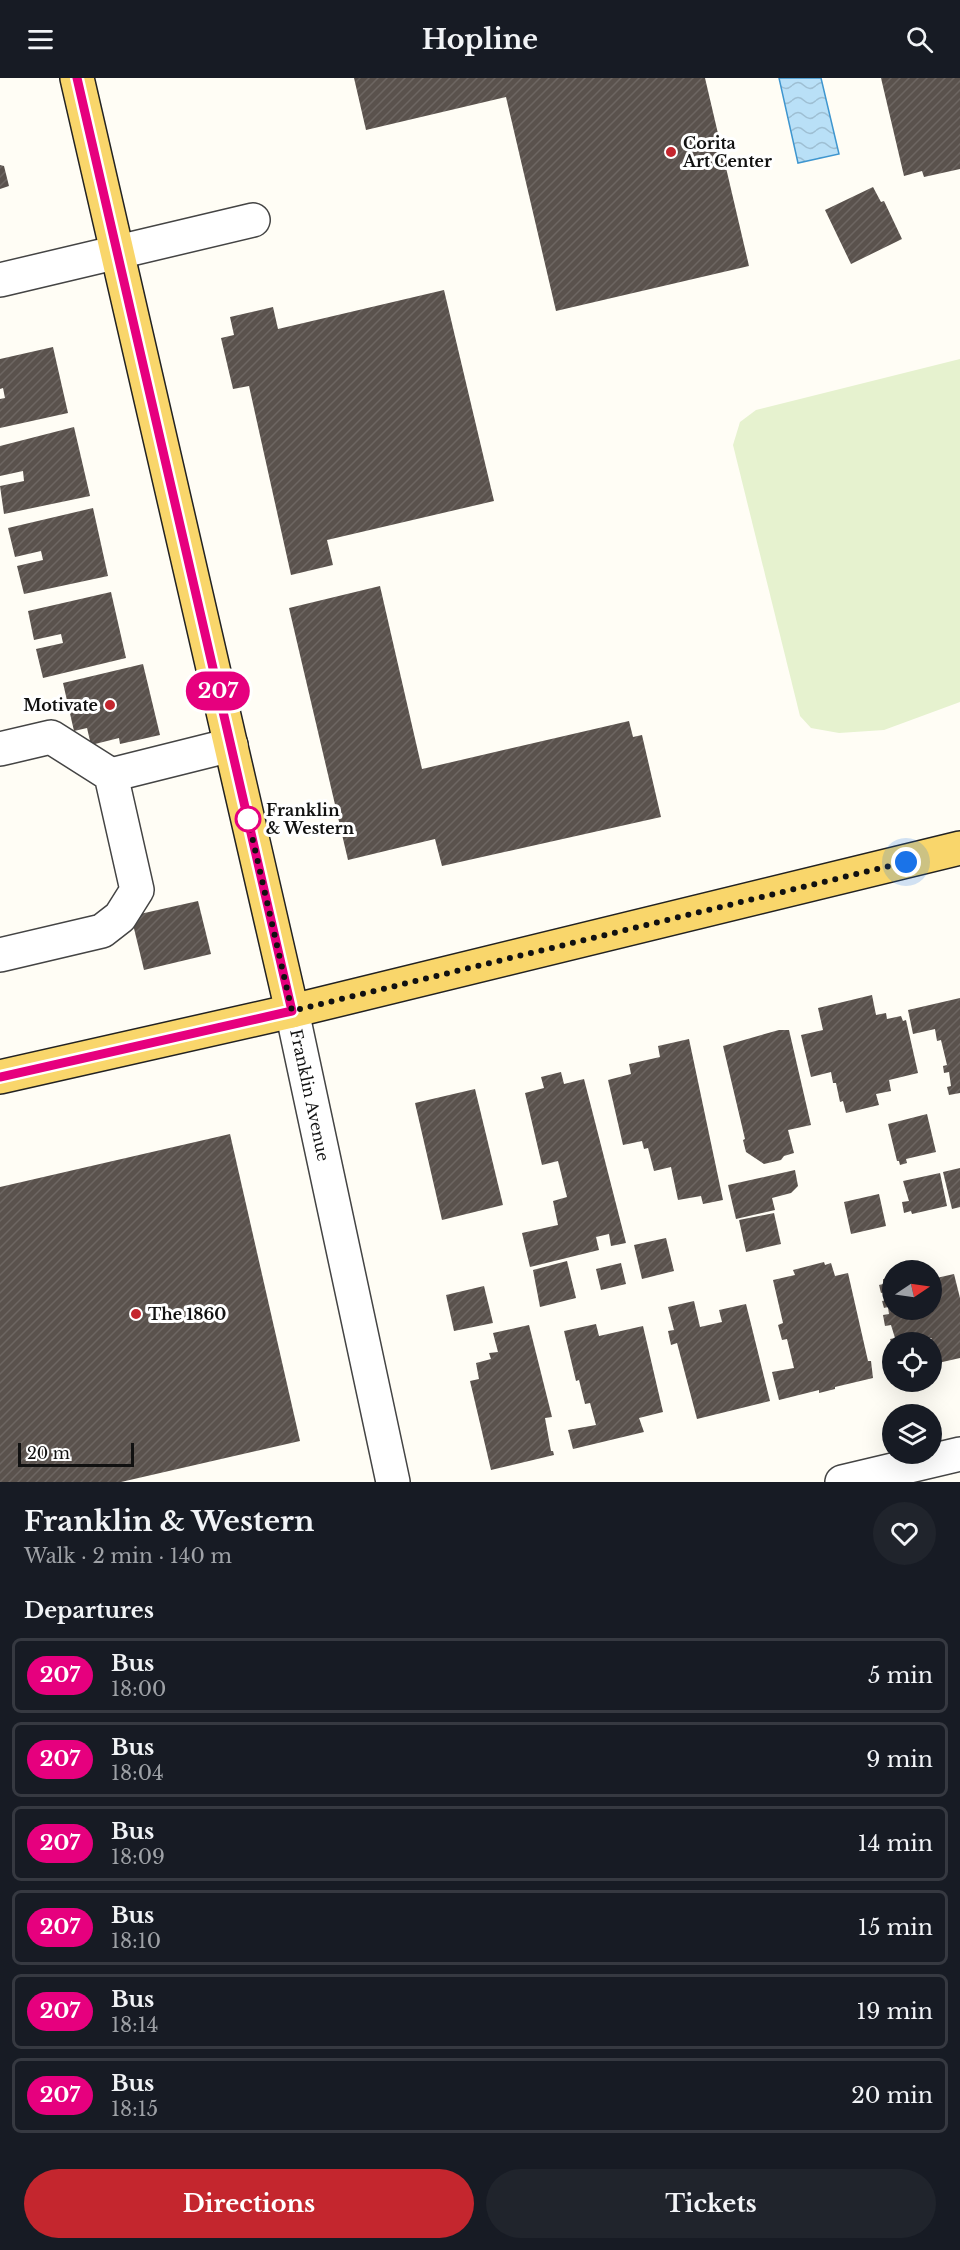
<!DOCTYPE html>
<meta charset="utf-8">
<style>
:root{--surface:#171b24;--page:#20242c;--text:#f1f3f6;--muted:#9ea1a6;--line:#363941;--accent:#c4262e}
body{margin:0;font-family:"Libre Baskerville",serif;background:var(--page);color:var(--text);height:100vh;display:flex;flex-direction:column;font-size:22px;white-space:nowrap}
*{box-sizing:border-box;margin:0}
p{font-size:20px;color:var(--muted)}
.icon{flex:none;width:33px;height:33px;fill:none;stroke:currentColor;stroke-width:2;stroke-linecap:round;stroke-linejoin:round}
.map{position:relative;height:1404px;overflow:hidden}
.sheet{display:flex;flex-direction:column;background:var(--surface);flex:1}
.sheet>*{flex:none}
.badge{padding:0 12px;border-radius:20px;font-size:21px;line-height:39px}
.needle{width:39px;rotate:77deg}
.buttons{position:absolute;left:882px;top:1182px;display:grid;gap:12px}
.buttons a{display:grid;place-items:center;width:60px;height:60px;border-radius:50%;background:var(--surface);box-shadow:0 6px 24px #0002;font-size:30px}
.scale{position:absolute;left:18px;bottom:15px;width:116px;box-sizing:border-box;padding-left:6px;border:3px solid #111;border-top:0;font-size:16px;line-height:21px;white-space:nowrap;color:#111;-webkit-text-stroke:4px #fff;paint-order:stroke}
.you{position:absolute;width:30px;height:30px;margin:-15px;border:4px solid #fff;border-radius:50%;background:#1a73e8;box-shadow:0 0 0 9px #1a73e833}
.map>.badge{position:absolute;translate:-50% -50%;box-shadow:0 0 0 3px #fff}
h2{padding:0 24px;font-size:22px;line-height:54px}
.round{display:grid;place-items:center;flex:none;width:63px;height:63px;border-radius:32px;background:var(--page)}
.head{display:flex;align-items:center;justify-content:space-between;height:102px;padding:0 24px}
h1{font-size:28px;font-weight:700;line-height:45px}
.action{display:flex;gap:12px;margin-top:auto;padding:12px 24px}
.action a{flex:1;height:69px;border-radius:36px;background:var(--accent);color:#fff;font-size:24px;font-weight:700;line-height:69px;text-align:center}
.action a+a{background:var(--page);color:var(--text)}
ul{padding:0;list-style:none}
li{display:flex;align-items:center;gap:18px;height:75px;margin:0 12px 9px;padding:0 12px;border:3px solid var(--line);border-radius:9px}
li div{flex:1}
li b{display:block;font-size:22px}
li em{font-style:normal}
li .badge{min-width:66px;font-weight:700;text-align:center}
header{display:flex;justify-content:space-between;align-items:center;height:78px;padding:0 24px;background:var(--surface);font-size:27px;font-weight:700}
.map>svg:first-child{display:block}
.pitch{fill:#e6f2cf}
.water{fill:url(#water-waves);stroke:#3f96cf;stroke-width:1.5}
.building{fill:url(#building-hatch)}
.lines{fill:none;stroke-linecap:round;stroke-linejoin:round}
.minor-casing{stroke:#444;stroke-width:36}
.major-casing{stroke:#222;stroke-width:36}
.minor{stroke:#fff;stroke-width:33}
.major{stroke:#f9d66b;stroke-width:33}
.line-casing{stroke:#fff;stroke-width:14}
.line{stroke:#e6007e;stroke-width:9}
.walk{stroke:#111;stroke-width:6;stroke-dasharray:0 10.8}
.poi-dot{fill:#c4262e;stroke:#fff;stroke-width:2}
.stop-dot{fill:#fff;stroke:#e6007e;stroke-width:3}
.labels{text-anchor:middle;dominant-baseline:central;stroke-width:6;stroke-linejoin:round;paint-order:stroke}
.poi-label{font-size:16px;font-weight:bold;fill:#111;stroke:#fff;text-anchor:start}
.stop-label{font-size:16px;font-weight:bold;fill:#111;stroke:#fff;text-anchor:start}
.street-label{font-size:16px;fill:#111;stroke:#fff}
</style>
<header><svg class="icon" aria-label="menu" viewBox="0 0 24 24"><path d="M4 6h16M4 12h16M4 18h16"/></svg>Hopline<svg class="icon" aria-label="search" viewBox="0 0 24 24"><circle cx="10" cy="10" r="6"/><path d="M15 15l6 6"/></svg></header>
<div class="map">
<svg width="960" height="1404" viewBox="0 0 960 1404">
<defs>
<pattern id="water-waves" width="16" height="10" patternUnits="userSpaceOnUse" patternTransform="scale(1.5)"><rect width="16" height="10" fill="#b9e0f7"/><path d="M0 5q4-4 8 0t8 0" fill="none" stroke="#9ebfd3"/></pattern>
<pattern id="building-hatch" width="6" height="6" patternUnits="userSpaceOnUse" patternTransform="scale(1.5)"><rect width="6" height="6" fill="#5a524d"/><path d="M-1 1l2-2M0 6l6-6M5 7l2-2" fill="none" stroke="#6d6662"/></pattern>
</defs>
<rect width="100%" height="100%" fill="#fffdf5"/>
<path class="pitch" d="M960,281V624L884,652L839,655L811,650L800,638L733,367L740,344L756,332Z"/>
<path class="water" d="M779,0H821L839,76L798,85Z"/>
<g class="building">
<path d="M354,0H705L749,188L556,233L506,19L366,52Z"/>
<path d="M881,0H960V91L924,99L922,93L904,98Z"/>
<path d="M0,87L4,88L9,108L0,111Z"/>
<path d="M873,109L881,124L884,123L902,161L851,186L825,132Z"/>
<path d="M444,212L494,423L327,462L333,487L291,497L249,308L233,311L221,260L234,257L230,239L273,229L278,251Z"/>
<path d="M53,269L68,335L0,350V321L5,320L3,310L0,311V281Z"/>
<path d="M74,349L90,418L4,436L0,408L24,403L23,393L0,398V368Z"/>
<path d="M93,430L108,498L24,516L17,488L43,482L41,473L15,479L8,450Z"/>
<path d="M380,508L422,691L629,643L633,659L642,657L661,739L442,788L435,761L348,782L289,530Z"/>
<path d="M111,514L126,580L43,600L36,571L63,565L61,556L34,562L28,533Z"/>
<path d="M143,586L160,657L120,666L119,660L91,667L87,650L74,653L63,605Z"/>
<path d="M198,823L211,876L144,892L131,838Z"/>
<path d="M872,917L876,937L886,935L887,941L901,938L903,943L906,942L918,995L889,1002L891,1013L876,1016L879,1027L846,1035L843,1023L840,1024L836,1005H833L831,994L811,999L801,957L823,952L818,930Z"/>
<path d="M960,920V1015L949,1017L947,1009L951,1008L949,994L944,995L943,988L947,987L941,962L937,963L935,951L913,956L908,932Z"/>
<path d="M779,952H789L811,1047L788,1052L794,1075L784,1078L781,1082L764,1086L746,1074L743,1062L745,1061L723,968Z"/>
<path d="M689,961L723,1122L703,1126L701,1118L678,1122L671,1089L654,1093L648,1070L644,1071L642,1063L623,1067L608,1002L631,996L629,986L660,979L658,968Z"/>
<path d="M561,994L564,1006L584,1001L626,1165L611,1168L609,1156L596,1159L599,1172L530,1189L522,1155L558,1147L553,1123L567,1119L558,1083L542,1087L525,1015L544,1010L541,999Z"/>
<path d="M475,1011L503,1127L442,1142L415,1025Z"/>
<path d="M927,1036L936,1074L906,1081L907,1085L900,1087L899,1083H897L888,1046Z"/>
<path d="M230,1056L300,1363L121,1404H0V1109Z"/>
<path d="M960,1090V1129L952,1131L943,1094Z"/>
<path d="M795,1092L798,1108L791,1115L772,1120L775,1132L736,1141L728,1107Z"/>
<path d="M940,1095L947,1128L912,1136L911,1133L904,1135L902,1124L909,1123L903,1103Z"/>
<path d="M879,1116L886,1148L851,1156L844,1124Z"/>
<path d="M774,1135L781,1166L746,1174L739,1142Z"/>
<path d="M666,1160L674,1193L642,1201L634,1167Z"/>
<path d="M567,1183L576,1220L540,1229L533,1192Z"/>
<path d="M824,1184L825,1187L831,1185L835,1198L848,1195L868,1283H871L873,1300L835,1309V1311L819,1315V1312L779,1322L772,1294L794,1290L787,1261L782,1262L778,1247L783,1245L773,1202L795,1197L793,1192Z"/>
<path d="M621,1185L626,1206L601,1212L596,1191Z"/>
<path d="M954,1196L960,1220V1280L938,1285V1283H934L929,1261H932L931,1260L917,1264H891L890,1261L895,1260L891,1247L885,1248L883,1237L889,1236L888,1229L884,1230L882,1223L887,1222L886,1214L881,1215L879,1207L883,1206V1201L892,1202V1232H932V1201Z"/>
<path d="M484,1208L493,1245L454,1253L446,1217Z"/>
<path d="M694,1223L700,1249L722,1244L719,1232L746,1226L770,1323L697,1341L677,1265L671,1267L668,1253L674,1252L668,1229Z"/>
<path d="M596,1246L599,1258L643,1248L663,1334L639,1340L644,1354L573,1371L568,1352L596,1347L590,1325L585,1326L579,1302L576,1303L564,1253Z"/>
<path d="M529,1247L552,1339L545,1340L551,1373H553L554,1377L491,1392L470,1303L479,1301L476,1285L491,1281L489,1275L498,1274L493,1255Z"/>
</g>
<g class="lines">
<g class="minor-casing">
<g id="minor">
<path d="M0,202L253,142"/>
<path d="M0,671L51,659L111,697L137,812L120,839L102,853L0,877"/>
<path d="M111,697L231,667"/>
<path id="s1" d="M292,933L393,1404"/>
<path d="M842,1404L960,1376"/>
</g>
</g>
<g class="major-casing">
<g id="major">
<path d="M77,0L292,933"/>
<path d="M0,999L292,933L960,770"/>
</g>
</g>
<use href="#minor" class="minor"/>
<use href="#major" class="major"/>
</g>
<g class="lines">
<g class="line-casing">
<path id="line" d="M0,999L292,933L77,0"/>
</g>
<use href="#line" class="line"/>
<path class="walk" d="M248,741L292,933L906,784"/>
</g>
<g class="poi-dot">
<circle cx="671" cy="74" r="6"/>
<circle cx="110" cy="627" r="6"/>
<circle cx="136" cy="1236" r="6"/>
</g>
<circle class="stop-dot" cx="248" cy="741" r="12"/>
<g class="labels">
<g class="poi-label">
<text x="683" y="65">Corita<tspan x="683" dy="18">Art Center</tspan></text>
<text x="98" y="627" text-anchor="end">Motivate</text>
<text x="148" y="1236">The 1860</text>
</g>
<g class="stop-label">
<text x="266" y="732">Franklin<tspan x="266" dy="18">&amp; Western</tspan></text>
</g>
<g class="street-label">
<text stroke="none"><textPath href="#s1" startOffset="86">Franklin Avenue</textPath></text>
</g>
</g>
</svg>
<div class="buttons">
<a><svg class="needle" viewBox="-14 -14 28 28"><path d="M0-13l5 13h-10z" fill="#e53935"/><path d="M0 13l5-13h-10z" fill="#9ea1a6"/></svg></a>
<a><svg class="icon" aria-label="locate" viewBox="0 0 24 24"><circle cx="12" cy="12" r="6"/><path d="M12 2v4M12 18v4M2 12h4M18 12h4"/></svg></a>
<a><svg class="icon" aria-label="layers" viewBox="0 0 24 24"><path d="M12 4l9 5-9 5-9-5zM3 14l9 5 9-5"/></svg></a>
</div>
<div class="scale">20 m</div>
<div class="you" style="left:906px;top:784px"></div>
<b class="badge" style="left:218px;top:613px;background:#e6007e;color:#fff">207</b>
</div>
<section class="sheet">
<div class="head"><div><h1>Franklin &amp; Western</h1><p>Walk · 2 min · 140 m</p></div><a class="round"><svg class="icon" aria-label="heart" viewBox="0 0 24 24"><path d="M12 20l-8-8c-3-5 5-10 8-4 3-6 11-1 8 4z"/></svg></a></div>
<h2>Departures</h2>
<ul>
<li><span class="badge" style="background:#e6007e;color:#fff">207</span><div><b>Bus</b><p>18:00</p></div><em>5 min</em></li>
<li><span class="badge" style="background:#e6007e;color:#fff">207</span><div><b>Bus</b><p>18:04</p></div><em>9 min</em></li>
<li><span class="badge" style="background:#e6007e;color:#fff">207</span><div><b>Bus</b><p>18:09</p></div><em>14 min</em></li>
<li><span class="badge" style="background:#e6007e;color:#fff">207</span><div><b>Bus</b><p>18:10</p></div><em>15 min</em></li>
<li><span class="badge" style="background:#e6007e;color:#fff">207</span><div><b>Bus</b><p>18:14</p></div><em>19 min</em></li>
<li><span class="badge" style="background:#e6007e;color:#fff">207</span><div><b>Bus</b><p>18:15</p></div><em>20 min</em></li>
</ul>
<div class="action"><a>Directions</a><a>Tickets</a></div>
</section>
